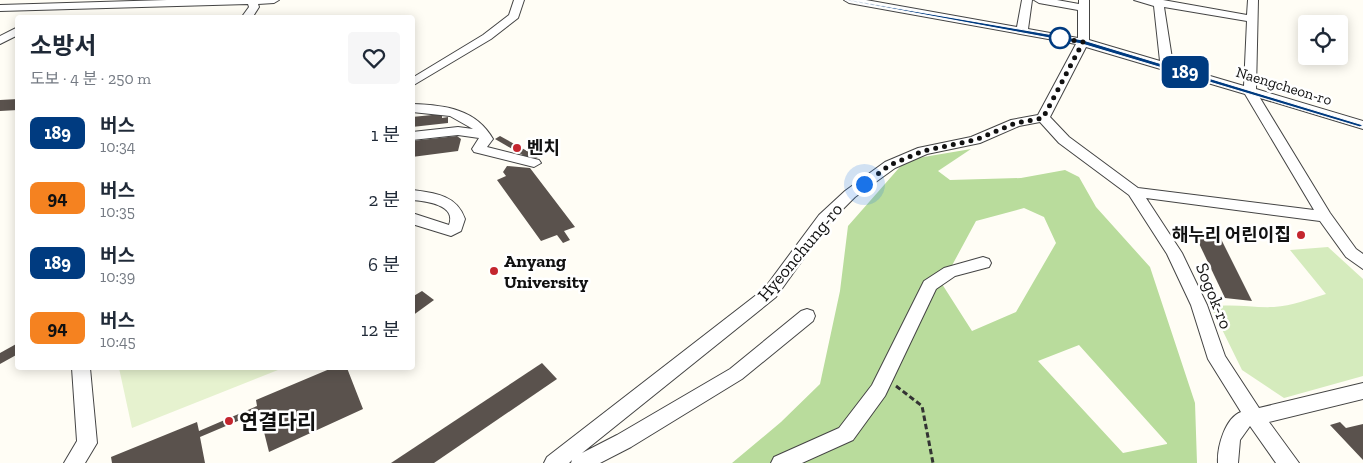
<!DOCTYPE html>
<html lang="ko">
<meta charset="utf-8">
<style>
:root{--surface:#fff;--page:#f6f6f7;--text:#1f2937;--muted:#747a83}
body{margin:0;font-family:"Zilla Slab","Noto Sans KR",serif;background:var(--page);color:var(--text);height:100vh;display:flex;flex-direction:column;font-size:19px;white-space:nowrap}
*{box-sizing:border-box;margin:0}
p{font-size:16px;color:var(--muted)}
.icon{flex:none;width:28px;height:28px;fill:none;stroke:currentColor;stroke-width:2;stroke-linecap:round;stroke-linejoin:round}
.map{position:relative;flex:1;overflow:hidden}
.sheet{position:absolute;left:15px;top:15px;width:400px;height:355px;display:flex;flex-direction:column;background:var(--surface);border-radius:5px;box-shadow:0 2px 12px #0003}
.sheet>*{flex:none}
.badge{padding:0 10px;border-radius:8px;font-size:18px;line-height:32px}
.buttons{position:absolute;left:1298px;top:15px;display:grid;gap:10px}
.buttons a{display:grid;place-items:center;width:50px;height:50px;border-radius:5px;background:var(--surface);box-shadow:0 2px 12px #0003;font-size:25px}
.you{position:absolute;width:25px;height:25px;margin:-12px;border:4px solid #fff;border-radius:50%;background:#1a73e8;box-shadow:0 0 0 8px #1a73e833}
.map>.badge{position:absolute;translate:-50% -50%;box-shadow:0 0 0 2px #fff}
.round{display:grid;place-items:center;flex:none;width:52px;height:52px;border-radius:5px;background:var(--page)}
.head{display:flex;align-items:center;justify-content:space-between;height:85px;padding:0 15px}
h1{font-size:24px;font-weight:700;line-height:38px}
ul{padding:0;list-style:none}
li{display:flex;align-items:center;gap:15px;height:65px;padding:0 15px}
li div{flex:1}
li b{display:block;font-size:19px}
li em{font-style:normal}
li .badge{min-width:55px;font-weight:700;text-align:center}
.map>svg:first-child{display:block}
.green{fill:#d5ebbd}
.forest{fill:#b9dc9c;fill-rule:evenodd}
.pitch{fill:#e6f2cf}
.building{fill:#5a524d}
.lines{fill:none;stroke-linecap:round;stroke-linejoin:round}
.minor-casing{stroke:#444;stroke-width:2}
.path{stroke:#333;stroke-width:3;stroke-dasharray:5.5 3;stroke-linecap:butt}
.minor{fill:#fff;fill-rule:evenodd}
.line{fill:#003b80;stroke:#fff}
.walk{stroke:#111;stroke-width:5;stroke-dasharray:0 9}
.stop-dot{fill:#fff;stroke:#003b80;stroke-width:2.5}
.poi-dot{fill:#c4262e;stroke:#fff;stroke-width:2}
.labels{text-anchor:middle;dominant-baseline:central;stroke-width:5;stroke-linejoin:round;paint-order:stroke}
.far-street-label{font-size:15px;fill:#111;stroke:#fff}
.poi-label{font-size:18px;font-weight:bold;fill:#111;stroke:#fff;text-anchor:start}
.street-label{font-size:18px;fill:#111;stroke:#fff}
.near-poi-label{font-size:21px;font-weight:bold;fill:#111;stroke:#fff;text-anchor:start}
</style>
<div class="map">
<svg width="1363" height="463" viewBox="0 0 1363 463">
<rect width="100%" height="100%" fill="#fffdf5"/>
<path class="green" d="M1328,247L1363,279V376L1284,398L1242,370L1211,307C1233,303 1252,308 1274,307C1292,306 1309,299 1326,294L1290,250Z"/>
<path class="forest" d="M971,149L938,171L950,180L1021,178L1065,170L1079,177L1096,207L1150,267L1195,403L1197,463H732L781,422L820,384L840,291L848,226L906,160ZM1024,208L1044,217L1056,243L1016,312L972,331L942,284L976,221ZM1079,345L1167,443V444L1123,453L1038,361Z"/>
<path class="pitch" d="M119,368H283L132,428Z"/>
<g class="building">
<path d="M18,99V110L0,111V100Z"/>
<path d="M442,114V118L448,117V123L412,127V117Z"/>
<path d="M457,136L461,139L458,151L412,157V141Z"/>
<path d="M500,136L538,157L533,161L495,139Z"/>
<path d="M507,166L530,168L575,227L564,231L570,240L563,243L557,235L541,241L497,180L506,176L503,172Z"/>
<path d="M1194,233L1219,235L1252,301L1225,298Z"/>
<path d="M422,291L434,300L412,316V297Z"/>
<path d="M18,343V354L0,364V353Z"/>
<path d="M542,363L557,379L434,463H391Z"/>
<path d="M332,368H347L363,409L269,452L259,412L200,437L205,463H112L111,457L197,422L199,431L257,406L256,400Z"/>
<path d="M1340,422L1346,428L1363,424V460L1330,425Z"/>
</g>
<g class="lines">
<g class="minor-casing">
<g id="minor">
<path d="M167,0H279L274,3L258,4L259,7L252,18H241L249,7L248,4L0,11V5Z"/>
<path d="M514,0H524L518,18L491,39L412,86V78L483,35L509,15Z"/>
<path d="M844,0H866L1017,27L1022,0H1032L1028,29L1078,38V10L1039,3L1034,0H1057L1079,4V0H1089V40L1160,61L1154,6L1134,0H1163L1247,15L1248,0H1258L1256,89L1363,121V129L1260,98L1330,213L1356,249L1363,254V269L1346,257L1320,221L1146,198L1182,253L1207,305L1225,356L1259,408L1363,383V399L1269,422L1299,463H1276L1250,426L1240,440L1238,463H1218C1217,447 1225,418 1241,412L1208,359L1191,305L1167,254L1129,195L1059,143L1040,122L1019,126L980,143L927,154L895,168L855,197L829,223L776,297L582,453L617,435L730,369L801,311L807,309L813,311L815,316L813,321L742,379L631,447L600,463H571L572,460L569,463H544L547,457L764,289L819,215L845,191L885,162L918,148L971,137L1011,120L1038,115L1076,44L849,3ZM1164,7L1247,21L1244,86L1173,65ZM1086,47L1245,94L1314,210L1138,188L1069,137L1050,117Z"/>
<path d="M18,27V35L0,44V36Z"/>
<path d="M412,104C445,105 476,109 493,139L487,147L539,160L541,163L534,167L474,152L472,149L479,138L458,135L412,140V132L458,127L473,129L450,116L412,112Z"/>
<path d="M412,190C435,193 457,195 465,219L461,231L451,236L412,224V213L449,225C457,205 426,201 412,200Z"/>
<path d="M983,257L989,259L991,263L989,267L955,276L936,289L885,396L853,440L802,463H771L774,457L839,428L872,385L924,281L944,268Z"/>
<path d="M72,368H90L97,443L85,463H64L77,441Z"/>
</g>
</g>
<path class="path" d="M896,386L922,406L933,463"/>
<use href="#minor" class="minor"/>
</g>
<path class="line" d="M845,0H849L1083,40L1363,125L1360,127L1082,44Z"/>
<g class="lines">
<path class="walk" d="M864,184L890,165L923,151L975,140L1016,123L1043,118L1083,42L1054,37L1060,38"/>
</g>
<circle class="stop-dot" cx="1060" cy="38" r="10"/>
<g class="poi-dot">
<circle cx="517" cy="148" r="5"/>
<circle cx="1301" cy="235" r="5"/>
<circle cx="494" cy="271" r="5"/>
<circle cx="229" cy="421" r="5"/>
</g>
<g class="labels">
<g class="far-street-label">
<text transform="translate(1284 86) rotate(17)">Naengcheon-ro</text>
</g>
<g class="poi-label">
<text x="527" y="148">벤치</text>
<text x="1291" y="235" text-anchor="end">해누리 어린이집</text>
<text x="504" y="261">Anyang<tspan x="504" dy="21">University</tspan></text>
</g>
<g class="street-label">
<text transform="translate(800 252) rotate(-50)">Hyeonchung-ro</text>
<text transform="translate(1214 296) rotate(68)">Sogok-ro</text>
</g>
<g class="near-poi-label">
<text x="239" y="421">연결다리</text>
</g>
</g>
</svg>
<div class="buttons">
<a><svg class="icon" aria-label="locate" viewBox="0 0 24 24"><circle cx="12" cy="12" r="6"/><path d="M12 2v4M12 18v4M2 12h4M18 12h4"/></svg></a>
</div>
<div class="you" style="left:864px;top:184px"></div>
<b class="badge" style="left:1185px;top:72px;background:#003b80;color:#fff">189</b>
<section class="sheet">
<div class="head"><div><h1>소방서</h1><p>도보 · 4 분 · 250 m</p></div><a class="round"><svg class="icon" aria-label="heart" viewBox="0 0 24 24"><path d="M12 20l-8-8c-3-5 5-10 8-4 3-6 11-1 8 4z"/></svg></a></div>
<ul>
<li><span class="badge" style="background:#003b80;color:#fff">189</span><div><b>버스</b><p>10:34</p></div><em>1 분</em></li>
<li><span class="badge" style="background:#f58220;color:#111">94</span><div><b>버스</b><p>10:35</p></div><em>2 분</em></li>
<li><span class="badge" style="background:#003b80;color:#fff">189</span><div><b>버스</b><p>10:39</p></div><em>6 분</em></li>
<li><span class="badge" style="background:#f58220;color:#111">94</span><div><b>버스</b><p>10:45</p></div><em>12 분</em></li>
</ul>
</section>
</div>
